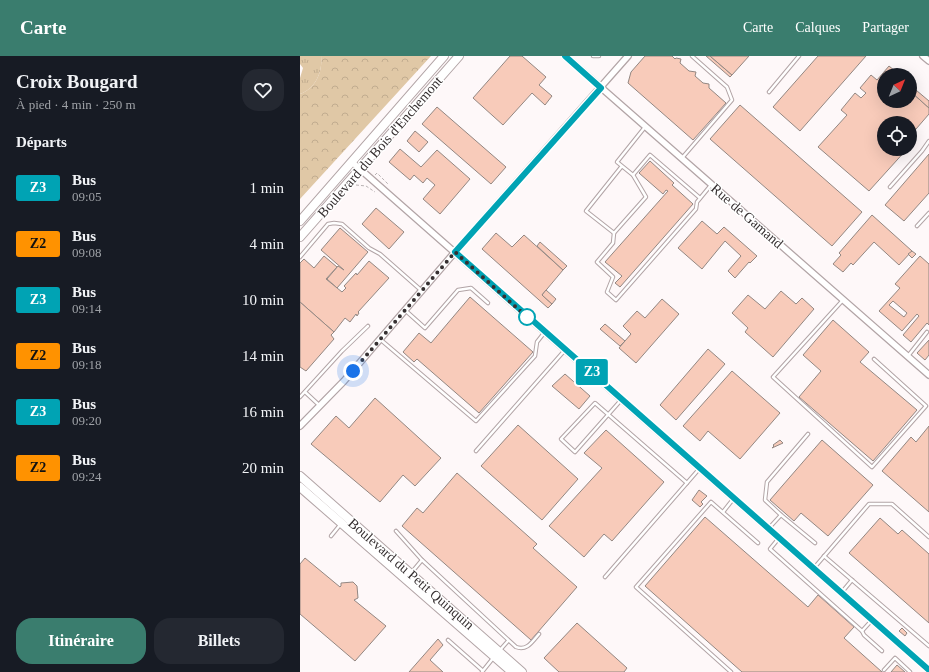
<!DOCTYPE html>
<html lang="fr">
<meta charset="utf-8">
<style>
:root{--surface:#171b24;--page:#242831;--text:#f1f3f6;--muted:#9ea1a6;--accent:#3a7d6e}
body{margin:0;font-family:"Times New Roman",serif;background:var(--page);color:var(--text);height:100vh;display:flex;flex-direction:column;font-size:15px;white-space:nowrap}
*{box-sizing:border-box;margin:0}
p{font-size:13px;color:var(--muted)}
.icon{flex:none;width:22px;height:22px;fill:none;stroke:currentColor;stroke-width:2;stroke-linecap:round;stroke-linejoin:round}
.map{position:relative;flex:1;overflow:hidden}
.drawer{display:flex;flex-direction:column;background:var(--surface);width:300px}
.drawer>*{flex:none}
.badge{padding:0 8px;border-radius:3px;font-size:14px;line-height:26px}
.needle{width:26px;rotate:43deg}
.tools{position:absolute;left:577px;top:12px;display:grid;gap:8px}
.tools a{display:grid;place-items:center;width:40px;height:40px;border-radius:50%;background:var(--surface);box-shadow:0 4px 16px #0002;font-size:20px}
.you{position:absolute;width:20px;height:20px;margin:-10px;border:3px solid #fff;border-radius:50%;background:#1a73e8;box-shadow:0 0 0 6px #1a73e833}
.map>.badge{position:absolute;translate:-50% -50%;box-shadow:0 0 0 2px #fff}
h2{padding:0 16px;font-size:15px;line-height:36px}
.round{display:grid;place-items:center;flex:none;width:42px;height:42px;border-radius:16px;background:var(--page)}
.head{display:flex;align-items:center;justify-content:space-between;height:68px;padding:0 16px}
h1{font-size:19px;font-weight:700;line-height:30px}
.button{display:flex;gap:8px;margin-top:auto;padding:8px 16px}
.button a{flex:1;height:46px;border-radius:16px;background:var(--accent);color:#fff;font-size:16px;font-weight:700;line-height:46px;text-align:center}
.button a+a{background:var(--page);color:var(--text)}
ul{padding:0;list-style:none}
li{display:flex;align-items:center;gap:12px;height:56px;padding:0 16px}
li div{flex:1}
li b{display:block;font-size:15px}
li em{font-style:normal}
li .badge{min-width:44px;font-weight:700;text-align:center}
header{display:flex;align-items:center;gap:24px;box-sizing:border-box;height:56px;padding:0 20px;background:var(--accent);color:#fff}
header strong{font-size:19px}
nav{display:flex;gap:22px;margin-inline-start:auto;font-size:14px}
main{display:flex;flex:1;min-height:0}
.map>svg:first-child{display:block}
.grass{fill:url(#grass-tufts)}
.forest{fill:url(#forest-crowns)}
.building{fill:#f8cbba;stroke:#938782;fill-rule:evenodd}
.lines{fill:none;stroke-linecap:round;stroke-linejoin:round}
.service-casing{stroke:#b2a4a6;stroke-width:4.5}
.minor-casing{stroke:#b2a4a6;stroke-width:8}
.primary-casing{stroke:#b2a4a6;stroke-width:10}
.path{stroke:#b8b2b3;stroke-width:1;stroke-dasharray:3 2;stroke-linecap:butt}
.service{stroke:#fff;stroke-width:2.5}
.minor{stroke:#fff;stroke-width:5.5}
.primary{stroke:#fff;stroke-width:8}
.line-casing{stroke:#fff;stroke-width:9}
.line{stroke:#00a3b4;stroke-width:6}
.walk{stroke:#363031;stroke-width:4;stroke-dasharray:0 7.2}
.stop-dot{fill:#fff;stroke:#00a3b4;stroke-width:2}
.labels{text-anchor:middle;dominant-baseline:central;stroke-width:3;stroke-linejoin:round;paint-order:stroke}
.street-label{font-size:14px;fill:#363031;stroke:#fff}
</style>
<header>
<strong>Carte</strong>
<nav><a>Carte</a><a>Calques</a><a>Partager</a></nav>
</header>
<main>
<section class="drawer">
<div class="head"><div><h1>Croix Bougard</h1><p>À pied · 4 min · 250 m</p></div><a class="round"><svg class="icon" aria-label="heart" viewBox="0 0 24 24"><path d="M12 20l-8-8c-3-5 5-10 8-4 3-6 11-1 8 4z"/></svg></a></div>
<h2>Départs</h2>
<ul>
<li><span class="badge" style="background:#00a3b4;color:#fff">Z3</span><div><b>Bus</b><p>09:05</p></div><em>1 min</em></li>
<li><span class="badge" style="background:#ff9200;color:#111">Z2</span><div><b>Bus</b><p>09:08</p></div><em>4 min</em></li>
<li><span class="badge" style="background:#00a3b4;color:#fff">Z3</span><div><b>Bus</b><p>09:14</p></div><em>10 min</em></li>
<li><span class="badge" style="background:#ff9200;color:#111">Z2</span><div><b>Bus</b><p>09:18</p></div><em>14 min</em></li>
<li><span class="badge" style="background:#00a3b4;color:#fff">Z3</span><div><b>Bus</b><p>09:20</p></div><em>16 min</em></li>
<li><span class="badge" style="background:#ff9200;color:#111">Z2</span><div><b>Bus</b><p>09:24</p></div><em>20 min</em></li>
</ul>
<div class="button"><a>Itinéraire</a><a>Billets</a></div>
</section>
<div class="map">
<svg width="629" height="616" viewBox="0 0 629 616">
<defs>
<pattern id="grass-tufts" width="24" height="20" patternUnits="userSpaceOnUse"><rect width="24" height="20" fill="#e0c8a6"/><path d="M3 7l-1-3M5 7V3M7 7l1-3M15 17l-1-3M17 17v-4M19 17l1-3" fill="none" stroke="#c1ac8f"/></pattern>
<pattern id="forest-crowns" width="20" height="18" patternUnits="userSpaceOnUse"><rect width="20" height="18" fill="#e0c8a6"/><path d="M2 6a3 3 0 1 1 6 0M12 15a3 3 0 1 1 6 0" fill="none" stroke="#c1ac8f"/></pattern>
</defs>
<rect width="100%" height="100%" fill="#fef8f9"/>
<path class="grass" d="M0,0H21C23,16 15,33 0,38V22L3,12L0,8Z"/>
<path class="forest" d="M21,0H131L0,143V38C15,33 23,16 21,0Z"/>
<g class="building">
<path d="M210,0H222L246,21L239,29L252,40L245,49L232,37L203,69L173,42Z"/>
<path d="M345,0H372L375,3L376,2L381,3L380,7L389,15L396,16L395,20L403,27L409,28V32L426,47L393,84L328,27L331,16Z"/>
<path d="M406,0H410L432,19L430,21Z"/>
<path d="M410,0H449L432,19Z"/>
<path d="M518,0H566L500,75L473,51Z"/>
<path d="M589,10L595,15L592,19H584V45H610V35L629,52V58L610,80V67H584V93H607L569,135L518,91L547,59L541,54L555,37L561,42L566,37L560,32L571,19L577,24Z"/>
<path d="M610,29L629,45V52L610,35Z"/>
<path d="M440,49L562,156L532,190L410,83Z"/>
<path d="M137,51L206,111L191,128L122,68Z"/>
<path d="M115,75L128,86L119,96L107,85Z"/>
<path d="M100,93L121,111L137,94L170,123L140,158L123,143L135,129L127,122L123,127L114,119L110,124L89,106Z"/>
<path d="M629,98V137L604,165L585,149Z"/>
<path d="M350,105L374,127L372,129L393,148L320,231L315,227L322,220L305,206L368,135L366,134L363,138L339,117Z"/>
<path d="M76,152L104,176L89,193L62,168Z"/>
<path d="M572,159L612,195L599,209L574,186L553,209L551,207L543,216L533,208L541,199L539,197Z"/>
<path d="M402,165L417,178L424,171L457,200L450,207L449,206L435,222L428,215L441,200L425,185L402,213L378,192Z"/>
<path d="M40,172L68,196L37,232L27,223L38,210L44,214L21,194Z"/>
<path d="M196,177L212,191L224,179L263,214L242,239L252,248L248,252L182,193Z"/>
<path d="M240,186L267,210L263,214L237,190Z"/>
<path d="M612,195L616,198L612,202L608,198Z"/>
<path d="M24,200L37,211L26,223L42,236L46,232L44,230L56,217L57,219L69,205L89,222L58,256L59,257L57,260L56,258L50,266L45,262L34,276L0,246V207L4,203L14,212Z"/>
<path d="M620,200L629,208V269L627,267L611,286L603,279L619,260L617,258L602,275L579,255L600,232L595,228ZM593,245L607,257L604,261L589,249Z"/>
<path d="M246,234L256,243L252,248L242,239Z"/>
<path d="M481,235L496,248L502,242L514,253L473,301L445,276L448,272L432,257L448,239L465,253Z"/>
<path d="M170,241L233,296L179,357L117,303L114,306L103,296L119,277L131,287Z"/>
<path d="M362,243L379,258L336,307L319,292L331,278L323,270L337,255L345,262Z"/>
<path d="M0,246L34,276L31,279L34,283L6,315L0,311Z"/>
<path d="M533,264L569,296L560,306L617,354L573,405L499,341L521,315L503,299Z"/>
<path d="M305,268L325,285L320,290L300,273Z"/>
<path d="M629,284V299L625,304L617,297Z"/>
<path d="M408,293L425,308L376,364L360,349Z"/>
<path d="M432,315L480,357L440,403L408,375L400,385L383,370Z"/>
<path d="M265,318L290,340L279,353L252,330Z"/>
<path d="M75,342L141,402L115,430L103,419L80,446L11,388L36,360L49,372Z"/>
<path d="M218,369L278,423L242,464L181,410Z"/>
<path d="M629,370V456L582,415L611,381L616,386Z"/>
<path d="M306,374L364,426L312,485L304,478L284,501L249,470L302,412L284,397Z"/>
<path d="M480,384L483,387L472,392L474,390L473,389Z"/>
<path d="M522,384L573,429L528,480L501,457L494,465L470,444Z"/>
<path d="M157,417L237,488L233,492L277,531L231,584L102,470L117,452L123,457Z"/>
<path d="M399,434L407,440L401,446L403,448L400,451L392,444Z"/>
<path d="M405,461L508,551L518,539L554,571L544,582L582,616H442L345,530Z"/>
<path d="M580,462L598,478L602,474L629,498V567L549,497Z"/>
<path d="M5,502L40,531L41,530V527L53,526L57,530L58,542L54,544L86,570L55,605L0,558V508Z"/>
<path d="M277,567L327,612L324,616H259L244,602Z"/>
<path d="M602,572L607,577L605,580L599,575Z"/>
<path d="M138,583L143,589L130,604L143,616H109Z"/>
<path d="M597,609L605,616H591Z"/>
</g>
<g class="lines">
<g class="service-casing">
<g id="service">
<path d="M293,0H299"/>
<path d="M469,36L499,0"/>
<path d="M382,102L432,44L427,31L392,0"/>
<path d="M322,110L286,155L314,177L346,141L333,119L317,106L345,71"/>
<path d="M333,119L350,99L400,142"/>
<path d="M590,131L622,95L629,85"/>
<path d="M617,170L629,157"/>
<path d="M314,177L313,187L297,206L313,221L307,236L316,244L396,153L397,146L411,129"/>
<path d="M0,201L28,168L34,167L42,168L69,192L80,198L122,235"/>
<path d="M543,244L473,321L572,411L626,350L574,303"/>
<path d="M106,255L125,272L158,234L171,232L188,247"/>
<path d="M81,284L176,365L235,300L237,286L244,277"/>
<path d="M608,300L627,276"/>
<path d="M5,336L19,349"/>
<path d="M0,341L42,295L68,270"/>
<path d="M322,343L275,396L261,383L295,347L387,427"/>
<path d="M508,378L467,426L465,444L481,459L515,487"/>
<path d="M176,395L265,294"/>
<path d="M423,456L434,442"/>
<path d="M469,472L481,459"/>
<path d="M96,475L122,504L216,591C227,595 232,586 239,578"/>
<path d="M31,480L40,469"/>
<path d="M479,482L470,493L562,575L564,579L582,595"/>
<path d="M524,500L629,590"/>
<path d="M514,512L569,448H592L629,481"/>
<path d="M112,516L122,504"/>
<path d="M305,521L400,412"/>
<path d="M542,536L552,524"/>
<path d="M562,575L572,564"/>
<path d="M148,584L182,614"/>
<path d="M200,594L208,585"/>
<path d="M584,614L595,602L610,616"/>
<path d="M182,616L194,601"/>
<path d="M431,616L336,531L411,446L458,487"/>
</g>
</g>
<g class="minor-casing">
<g id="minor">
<path d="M265,0L629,319"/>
<path d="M623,0L629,5"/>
<path d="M52,106L629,614"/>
<path d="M0,370L44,325L155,196L328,0"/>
</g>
</g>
<g class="primary-casing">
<g id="primary">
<path d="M0,165L144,0"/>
<path d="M0,181L159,0"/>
<path d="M0,420L222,616"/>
<path d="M0,431L212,616"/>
</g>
</g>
<g class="path">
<path d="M75,119L77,117L88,128"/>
<path d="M56,129L66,130L75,136"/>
</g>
<use href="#service" class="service"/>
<use href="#minor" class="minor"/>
<use href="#primary" class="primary"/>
</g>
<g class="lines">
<g class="line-casing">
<path id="line" d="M265,0L301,32L155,196L629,614"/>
</g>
<use href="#line" class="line"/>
<path class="walk" d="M53,315L155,196L228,262L227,261"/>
</g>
<circle class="stop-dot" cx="227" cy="261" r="8"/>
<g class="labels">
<g class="street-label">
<text transform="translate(80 91) rotate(-49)">Boulevard du Bois d'Enchemont</text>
<text transform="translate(447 160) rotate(41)">Rue de Gamand</text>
<text transform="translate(111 518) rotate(41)">Boulevard du Petit Quinquin</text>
</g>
</g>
</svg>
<div class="tools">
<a><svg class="needle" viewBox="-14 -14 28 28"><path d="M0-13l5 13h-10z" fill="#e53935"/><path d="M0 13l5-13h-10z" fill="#9ea1a6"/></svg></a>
<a><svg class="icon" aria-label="locate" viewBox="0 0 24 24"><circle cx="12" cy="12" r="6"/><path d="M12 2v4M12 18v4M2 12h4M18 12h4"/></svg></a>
</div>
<div class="you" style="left:53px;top:315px"></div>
<b class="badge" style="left:292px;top:316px;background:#00a3b4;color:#fff">Z3</b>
</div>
</main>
